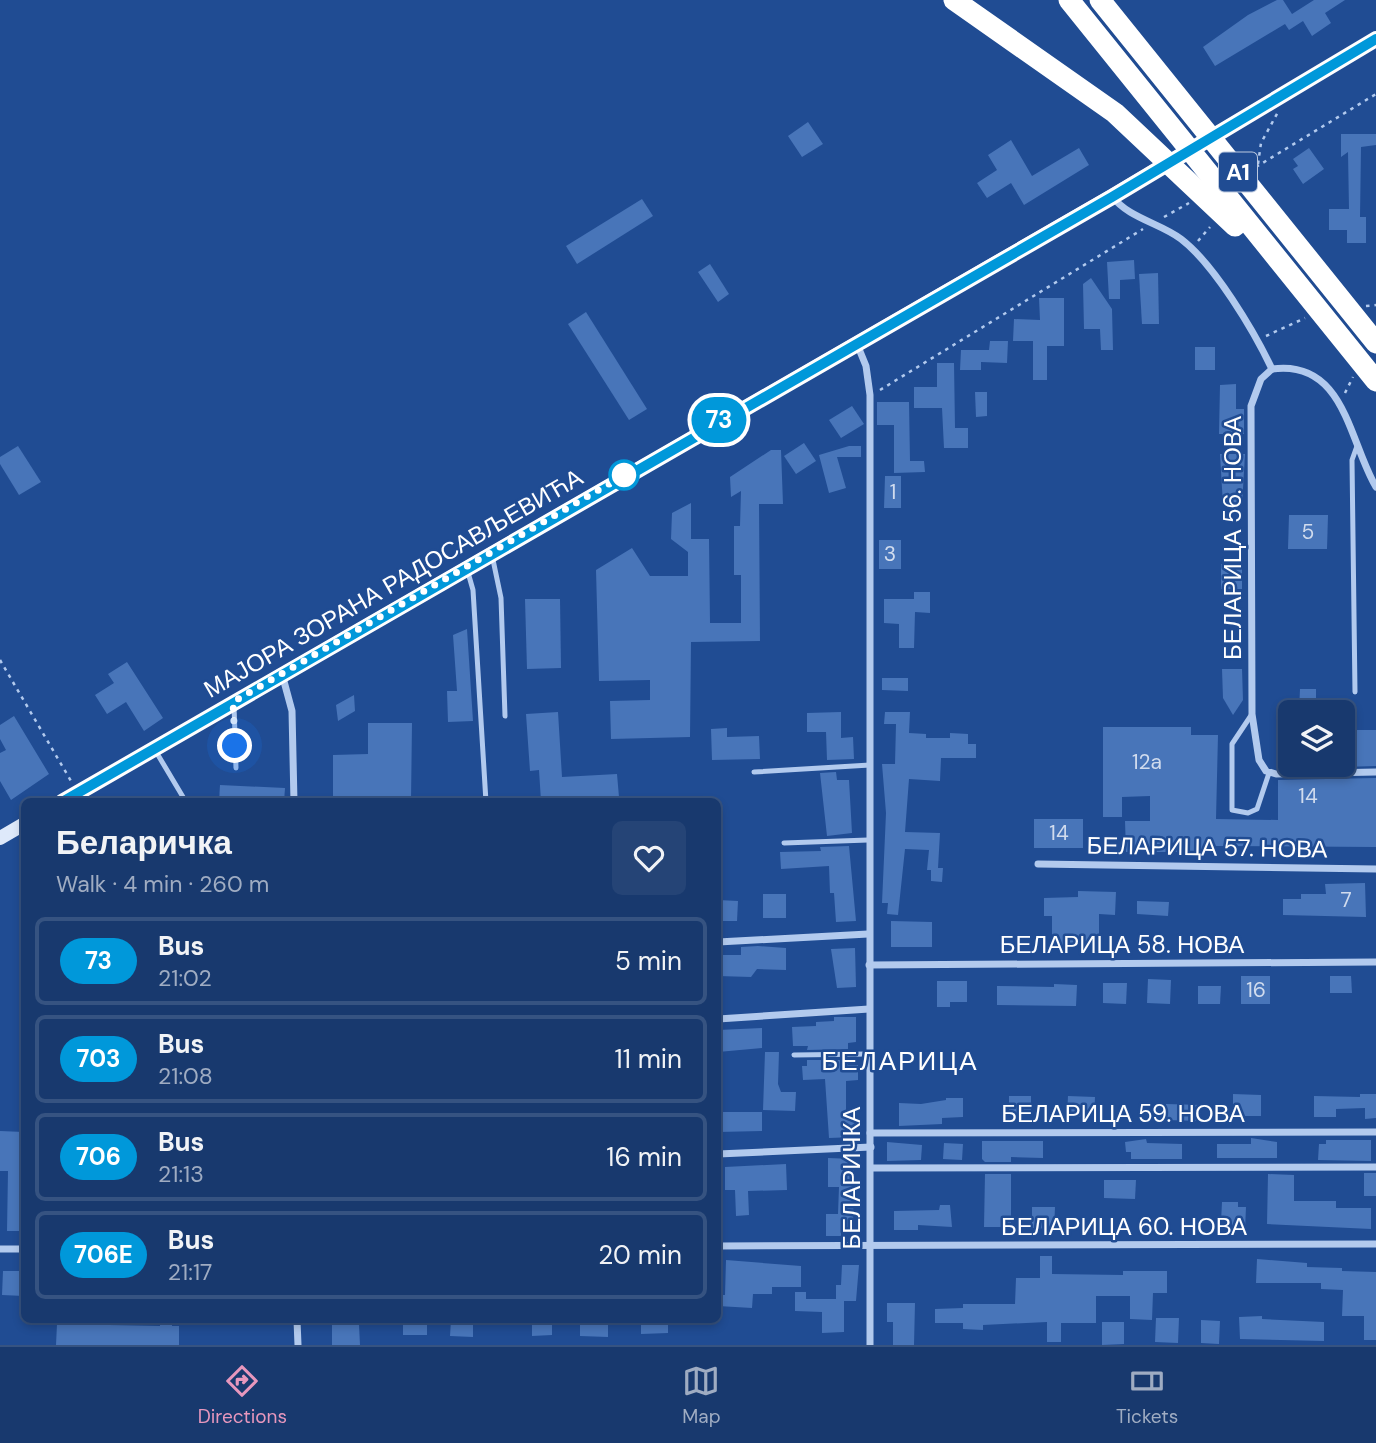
<!DOCTYPE html>
<meta charset="utf-8">
<style>
:root{--surface:#18396e;--page:#254476;--text:#f1f3f6;--muted:#9facc2;--line:#365381;--accent:#e797bd}
body{margin:0;font-family:"DM Sans",sans-serif;background:var(--page);color:var(--text);height:100vh;display:flex;flex-direction:column;font-size:26px;white-space:nowrap}
*{box-sizing:border-box;margin:0}
p{font-size:23px;color:var(--muted)}
.icon{flex:none;width:38px;height:38px;fill:none;stroke:currentColor;stroke-width:2;stroke-linecap:round;stroke-linejoin:round}
.map{position:relative;flex:1;overflow:hidden}
.details{position:absolute;left:21px;top:798px;width:700px;height:525px;display:flex;flex-direction:column;background:var(--surface);border-radius:10px;box-shadow:0 4px 10px #0003,0 0 0 2px var(--line)}
.details>*{flex:none}
.badge{padding:0 14px;border-radius:23px;font-size:24px;line-height:46px}
.controls{position:absolute;left:1278px;top:700px;display:grid;gap:14px}
.controls a{display:grid;place-items:center;width:77px;height:77px;border-radius:10px;background:var(--surface);box-shadow:0 4px 10px #0003,0 0 0 2px var(--line);font-size:35px}
.you{position:absolute;width:35px;height:35px;margin:-18px;border:5px solid #fff;border-radius:50%;background:#1a73e8;box-shadow:0 0 0 10px #1a73e833}
.map>.badge{position:absolute;translate:-50% -50%;box-shadow:0 0 0 4px #fff}
.round{display:grid;place-items:center;flex:none;width:74px;height:74px;border-radius:10px;background:var(--page)}
.summary{display:flex;align-items:center;justify-content:space-between;height:119px;padding:0 35px}
h1{font-size:33px;font-weight:700;line-height:52px}
ul{padding:0;list-style:none}
li{display:flex;align-items:center;gap:21px;height:88px;margin:0 14px 10px;padding:0 21px;border:4px solid var(--line);border-radius:10px}
li div{flex:1}
li b{display:block;font-size:26px}
li em{font-style:normal}
li .badge{min-width:77px;font-weight:700;text-align:center}
.menu{display:flex;justify-content:space-around;align-items:center;height:98px;border-top:2px solid var(--line);background:var(--surface);font-size:19px;color:var(--muted)}
.menu a{display:grid;justify-items:center;gap:4px}
.menu .current{color:var(--accent)}
.map>svg:first-child{display:block}
.building{fill:#4875b9}
.lines{fill:none;stroke-linecap:round;stroke-linejoin:round}
.path{stroke:#b2caee;stroke-width:2.5;stroke-dasharray:3.5 5;stroke-linecap:butt}
.lane{stroke:#b2caee;stroke-width:5}
.street{stroke:#b2caee;stroke-width:7}
.secondary{stroke:#dee9fa;stroke-width:14}
.highway{stroke:#fff;stroke-width:21}
.line-casing{stroke:#fff;stroke-width:16}
.line{stroke:#0098da;stroke-width:10}
.walk{stroke:#fff;stroke-width:7;stroke-dasharray:0 12.6}
.stop-dot{fill:#fff;stroke:#0098da;stroke-width:3.5}
.labels{text-anchor:middle;dominant-baseline:central;stroke-width:5;stroke-linejoin:round;paint-order:stroke}
.number-label{font-size:21px;fill:#d1dcee}
.shield{fill:#204c93;stroke:#bcc9df;stroke-width:2}
.shield-label{font-size:23px;font-weight:bold;fill:#fff}
.street-label{font-size:24px;fill:#fff;stroke:#204c93}
.neighbourhood-label{font-size:26px;letter-spacing:2px;fill:#fff;stroke:#204c93}
</style>
<div class="map">
<svg width="1376" height="1345" viewBox="0 0 1376 1345">
<rect width="100%" height="100%" fill="#204c93"/>
<g class="building">
<path d="M1277,0H1283L1292,14L1314,0H1345L1325,13L1331,23L1312,36L1303,21L1289,30L1285,24L1215,66L1203,47L1248,15Z"/>
<path d="M808,122L823,144L802,157L788,136Z"/>
<path d="M1341,134H1376V145L1361,147L1360,217H1366V243H1347V230H1329V209H1349L1348,152L1341,157Z"/>
<path d="M1011,140L1032,176L1079,148L1089,165L1024,205L1011,183L987,198L977,183L997,170L988,155Z"/>
<path d="M1309,148L1324,169L1303,184L1293,169L1298,166L1293,159Z"/>
<path d="M642,199L653,216L577,264L566,246Z"/>
<path d="M1134,260L1135,279L1120,280V299H1109L1107,262Z"/>
<path d="M710,264L729,294L718,302L698,272Z"/>
<path d="M1158,273L1159,324H1142L1139,274Z"/>
<path d="M1091,278L1112,309L1113,350H1101L1100,329H1084L1083,284Z"/>
<path d="M1039,298H1064V346H1047V380H1033V341H1013L1014,319L1040,320Z"/>
<path d="M586,312L647,409L629,420L568,324Z"/>
<path d="M990,341H1008L1007,363L981,362V370H960L961,350H989Z"/>
<rect x="1195" y="347" width="20" height="23"/>
<path d="M937,363H954L955,428H968V448H944L942,408H914V387H937Z"/>
<path d="M1236,384V409H1244V434H1219L1220,385Z"/>
<path d="M975,392H987V416L976,417Z"/>
<path d="M877,402H909L910,461H924L925,472L894,473V425H877Z"/>
<path d="M852,406L864,424L841,438L829,420Z"/>
<path d="M804,443L816,461L796,474L784,456Z"/>
<path d="M18,446L41,482L19,495L0,464V457Z"/>
<path d="M849,446H861V457H837L846,488L829,493L819,455Z"/>
<path d="M771,450H781L783,504H759L760,641L691,642L690,737L611,739L610,701L650,700V680L599,681L596,570L632,548L650,576H688V552L671,539L672,513L691,503V539H709L710,623H741V575H734V526H740L741,491L731,497L730,477Z"/>
<path d="M1220,454H1245L1242,505H1223Z"/>
<path d="M885,476H901V508H884Z"/>
<path d="M1289,515H1328L1327,549H1288Z"/>
<rect x="879" y="540" width="22" height="29"/>
<rect x="1221" y="564" width="21" height="25"/>
<path d="M914,592H930V613L915,612L914,648H899V624L884,623V599H914Z"/>
<path d="M525,599H560L561,668L527,669Z"/>
<path d="M467,629L473,721L448,722L447,691H457L453,635Z"/>
<path d="M127,662L163,718L144,731L126,702L107,714L95,695L114,683L108,674Z"/>
<path d="M1222,669H1242L1243,700L1233,715L1223,698Z"/>
<path d="M882,678H908V691L882,690Z"/>
<path d="M1300,689H1316V712H1299Z"/>
<path d="M354,695L355,711L338,721L336,705Z"/>
<path d="M558,712L562,777L617,774L619,797L541,801L539,770L530,771L526,714Z"/>
<path d="M841,712V738L853,737L854,759L827,760L826,732H807V713Z"/>
<path d="M885,712H910L909,733L926,734V738H950V733L968,734V744H976V758H941L940,781L909,779L905,832L940,833L938,868H943L942,882L931,881V870H927L929,850L905,849L898,915L887,914L888,903H882L886,813L882,764H895L896,724H884Z"/>
<path d="M14,716L49,774L11,800L0,781V753L6,750L0,739V725Z"/>
<path d="M368,723H412L411,802H333V755L368,754Z"/>
<path d="M1103,727H1191V735H1218L1216,819L1278,820V780L1376,778V847L1215,846V850L1196,852H1126L1125,821H1150V796L1122,797V817H1103Z"/>
<path d="M727,728V737L759,736L760,759L712,760L711,729Z"/>
<path d="M1342,730H1376V766L1342,767Z"/>
<path d="M836,772L837,780H849L852,833L827,836L820,773Z"/>
<path d="M220,785L285,788L284,802H219Z"/>
<rect x="1034" y="819" width="49" height="29"/>
<path d="M849,846L856,921L836,922L834,893H830L829,866L781,869L780,852L821,851L820,847Z"/>
<path d="M1365,883L1366,917L1283,915V899H1301V894H1326L1325,884Z"/>
<path d="M1078,891L1116,892L1115,915L1099,914V945H1052V916H1044V898L1078,897Z"/>
<rect x="763" y="894" width="23" height="24"/>
<path d="M718,900L738,901L737,921H718Z"/>
<path d="M1137,901L1169,902L1168,916L1137,914Z"/>
<path d="M891,921L932,922V947H891Z"/>
<path d="M758,946L786,948V970L757,969L751,977L718,976V955H741V947Z"/>
<path d="M855,948L856,987L837,988L831,949Z"/>
<rect x="1241" y="976" width="29" height="28"/>
<path d="M1330,976H1351L1352,993H1330Z"/>
<path d="M1148,979L1171,980L1170,1004L1147,1003Z"/>
<path d="M937,981H967V1002H950V1007H937Z"/>
<path d="M1103,983H1127L1126,1004L1103,1003Z"/>
<path d="M1054,984L1077,985L1076,1006L997,1005V986L1054,987Z"/>
<path d="M1198,986H1221L1220,1004H1198Z"/>
<path d="M834,1017H856V1042L848,1043V1049L807,1050L808,1046H793L792,1027L816,1026V1022L834,1021Z"/>
<path d="M762,1028V1048L718,1052V1030Z"/>
<path d="M765,1052H779L778,1084L781,1092H796L795,1111L763,1110Z"/>
<path d="M807,1060H848V1065H858V1080L846,1081V1114H855V1137L829,1138L825,1079L803,1080L802,1066H807Z"/>
<path d="M1233,1094L1261,1095V1116H1237V1108H1233Z"/>
<path d="M1360,1094H1376V1118L1365,1119V1108L1336,1109V1117H1314V1096L1360,1097Z"/>
<path d="M1009,1096H1031V1115L1009,1114Z"/>
<path d="M1068,1096L1095,1097L1094,1117L1067,1116Z"/>
<path d="M946,1098H963V1117L942,1118V1124L899,1126V1103L921,1104L946,1100Z"/>
<path d="M1166,1104L1201,1105V1121L1166,1120Z"/>
<path d="M718,1112H762V1131L718,1132Z"/>
<path d="M0,1131L24,1132V1172L20,1171V1210H24V1231H7L8,1171H0Z"/>
<path d="M1251,1138L1277,1142V1158H1217V1144H1251Z"/>
<path d="M1146,1139L1147,1143L1182,1144V1159H1131V1152H1126L1125,1142Z"/>
<path d="M1326,1140H1371V1161L1318,1160L1319,1144H1326Z"/>
<path d="M982,1141H1043V1158L1011,1157V1162H985L982,1159Z"/>
<path d="M887,1142L922,1145L921,1160L887,1161Z"/>
<path d="M944,1143L963,1144L962,1160L943,1159Z"/>
<path d="M828,1158L854,1159L853,1231H841V1236H826V1214H838L839,1187H828Z"/>
<path d="M786,1164L787,1190L748,1191L749,1215L736,1216L735,1190H725V1167Z"/>
<rect x="1364" y="1173" width="12" height="23"/>
<path d="M985,1174H1011V1227H984Z"/>
<path d="M1268,1174L1294,1175V1201H1336V1208H1371V1229L1267,1224Z"/>
<path d="M1104,1180H1136L1135,1199L1104,1198Z"/>
<path d="M1222,1202H1238V1207H1246L1245,1230H1232V1222H1221Z"/>
<path d="M940,1205H950L952,1227L918,1225V1230H894V1211L939,1210Z"/>
<path d="M1032,1207H1055L1054,1229L1032,1228Z"/>
<path d="M1040,1256H1052V1274L1123,1275V1271H1167V1293H1153L1152,1320L1130,1319V1296H1096V1323H1061V1342H1047V1322L983,1325V1330L963,1329V1323H935V1309L963,1308V1304H1015L1016,1278H1040Z"/>
<path d="M1257,1259L1307,1263V1267L1342,1268V1271L1376,1272V1340H1364V1316H1342L1343,1290L1321,1289V1283H1256Z"/>
<path d="M726,1260L801,1266V1287H772V1294H753L752,1308L718,1306V1295H725Z"/>
<path d="M842,1265H859L856,1301H844V1332L822,1333V1312L795,1311V1292H806V1299H836V1285H841Z"/>
<path d="M3,1271H24V1296L2,1295Z"/>
<path d="M887,1303H915L914,1345H893V1322H887Z"/>
<path d="M1262,1316V1319L1324,1322V1341L1240,1339L1239,1317Z"/>
<path d="M1156,1318H1179L1178,1343L1155,1342Z"/>
<path d="M66,1320L109,1325L160,1326V1322H172V1326H179V1345H56L57,1324H66Z"/>
<rect x="403" y="1320" width="24" height="15"/>
<path d="M451,1320H473V1337L450,1336Z"/>
<path d="M532,1320H552V1335L532,1336Z"/>
<path d="M580,1320H608V1337L580,1336Z"/>
<path d="M641,1320H668V1333L641,1334Z"/>
<path d="M1201,1320L1220,1321L1219,1344L1201,1343Z"/>
<path d="M1102,1322H1124V1344L1102,1345Z"/>
<path d="M332,1325H359L360,1345H332Z"/>
</g>
<g class="lines">
<g class="path">
<path d="M1258,164L1261,143L1278,112"/>
<path d="M1256,167L1376,94"/>
<path d="M1164,217L1189,203"/>
<path d="M1198,241L1210,227"/>
<path d="M1366,306L1376,305"/>
<path d="M1266,336L1305,318"/>
<path d="M880,390L1143,229"/>
<path d="M1345,393L1353,377"/>
<path d="M0,660L71,781"/>
</g>
<g class="lane">
<path d="M492,555L501,598L505,716"/>
<path d="M467,569L473,590L486,802"/>
<path d="M1355,692L1352,460L1357,446"/>
<path d="M234,705L236,768"/>
<path d="M1252,714L1232,744V810L1248,813L1257,809L1269,773"/>
<path d="M155,750L186,802"/>
<path d="M754,772L870,765"/>
<path d="M784,843L868,840"/>
<path d="M794,1055L870,1054"/>
</g>
<g class="street">
<path d="M1112,196C1128,218 1160,223 1181,239C1214,264 1254,331 1272,369"/>
<path d="M857,344L866,366L870,395V1345"/>
<path d="M1272,369L1261,379L1251,406L1252,714L1259,760L1266,771L1276,774L1376,772"/>
<path d="M1272,369C1345,359 1349,442 1376,487"/>
<path d="M282,674L292,711L294,802"/>
<path d="M1038,864L1376,869"/>
<path d="M718,942L868,934"/>
<path d="M869,965L1376,962"/>
<path d="M718,1019L869,1009"/>
<path d="M870,1133L1376,1132"/>
<path d="M718,1154L871,1147"/>
<path d="M871,1168L1376,1167"/>
<path d="M718,1246L1376,1244"/>
<path d="M0,1249H24"/>
<path d="M297,1320L298,1345"/>
</g>
<g class="secondary">
<path d="M62,802L1112,196L1376,39"/>
<path d="M0,838L24,824"/>
</g>
<g class="highway">
<path d="M954,0L1115,113L1235,226"/>
<path d="M1069,0L1376,381"/>
<path d="M1100,0L1376,343"/>
</g>
</g>
<g class="lines">
<g class="line-casing">
<path id="line" d="M62,802L1112,197L1376,39"/>
</g>
<use href="#line" class="line"/>
<path class="walk" d="M235,746L233,702L633,470L624,475"/>
</g>
<circle class="stop-dot" cx="624" cy="475" r="14"/>
<g class="labels">
<g class="number-label">
<text x="893" y="492">1</text>
<text x="1308" y="532">5</text>
<text x="890" y="554">3</text>
<text x="1147" y="762">12a</text>
<text x="1308" y="796">14</text>
<text x="1059" y="833">14</text>
<text x="1346" y="900">7</text>
<text x="1256" y="990">16</text>
</g>
<rect class="shield" x="1219" y="152.5" width="38" height="39" rx="5"/>
<g class="shield-label">
<text x="1238" y="172">A1</text>
</g>
<g class="street-label">
<text transform="translate(1232 538) rotate(-90)">БЕЛАРИЦА 56. НОВА</text>
<text transform="translate(393 583) rotate(-30)">МАЈОРА ЗОРАНА РАДОСАВЉЕВИЋА</text>
<text transform="translate(1207 847) rotate(1)">БЕЛАРИЦА 57. НОВА</text>
<text x="1122" y="944">БЕЛАРИЦА 58. НОВА</text>
<text x="1123" y="1113">БЕЛАРИЦА 59. НОВА</text>
<text transform="translate(851 1178) rotate(-90)">БЕЛАРИЧКА</text>
<text x="1124" y="1226">БЕЛАРИЦА 60. НОВА</text>
</g>
<g class="neighbourhood-label">
<text x="900" y="1061">БЕЛАРИЦА</text>
</g>
</g>
</svg>
<div class="controls">
<a><svg class="icon" aria-label="layers" viewBox="0 0 24 24"><path d="M12 4l9 5-9 5-9-5zM3 14l9 5 9-5"/></svg></a>
</div>
<div class="you" style="left:235px;top:746px"></div>
<b class="badge" style="left:719px;top:420px;background:#0098da;color:#fff">73</b>
<section class="details">
<div class="summary"><div><h1>Беларичка</h1><p>Walk · 4 min · 260 m</p></div><a class="round"><svg class="icon" aria-label="heart" viewBox="0 0 24 24"><path d="M12 20l-8-8c-3-5 5-10 8-4 3-6 11-1 8 4z"/></svg></a></div>
<ul>
<li><span class="badge" style="background:#0098da;color:#fff">73</span><div><b>Bus</b><p>21:02</p></div><em>5 min</em></li>
<li><span class="badge" style="background:#0098da;color:#fff">703</span><div><b>Bus</b><p>21:08</p></div><em>11 min</em></li>
<li><span class="badge" style="background:#0098da;color:#fff">706</span><div><b>Bus</b><p>21:13</p></div><em>16 min</em></li>
<li><span class="badge" style="background:#0098da;color:#fff">706E</span><div><b>Bus</b><p>21:17</p></div><em>20 min</em></li>
</ul>
</section>
</div>
<nav class="menu">
<a class="current"><svg class="icon" aria-label="directions" viewBox="0 0 24 24"><path d="M12 3l9 9-9 9-9-9zM9 14v-3h6M13 9l2 2-2 2"/></svg>Directions</a>
<a><svg class="icon" aria-label="map" viewBox="0 0 24 24"><path d="M3 6l6-2 6 2 6-2v14l-6 2-6-2-6 2zM9 4v14M15 6v14"/></svg>Map</a>
<a><svg class="icon" aria-label="tickets" viewBox="0 0 24 24"><path d="M3 7h18v10H3zM15 7v10"/></svg>Tickets</a>
</nav>
